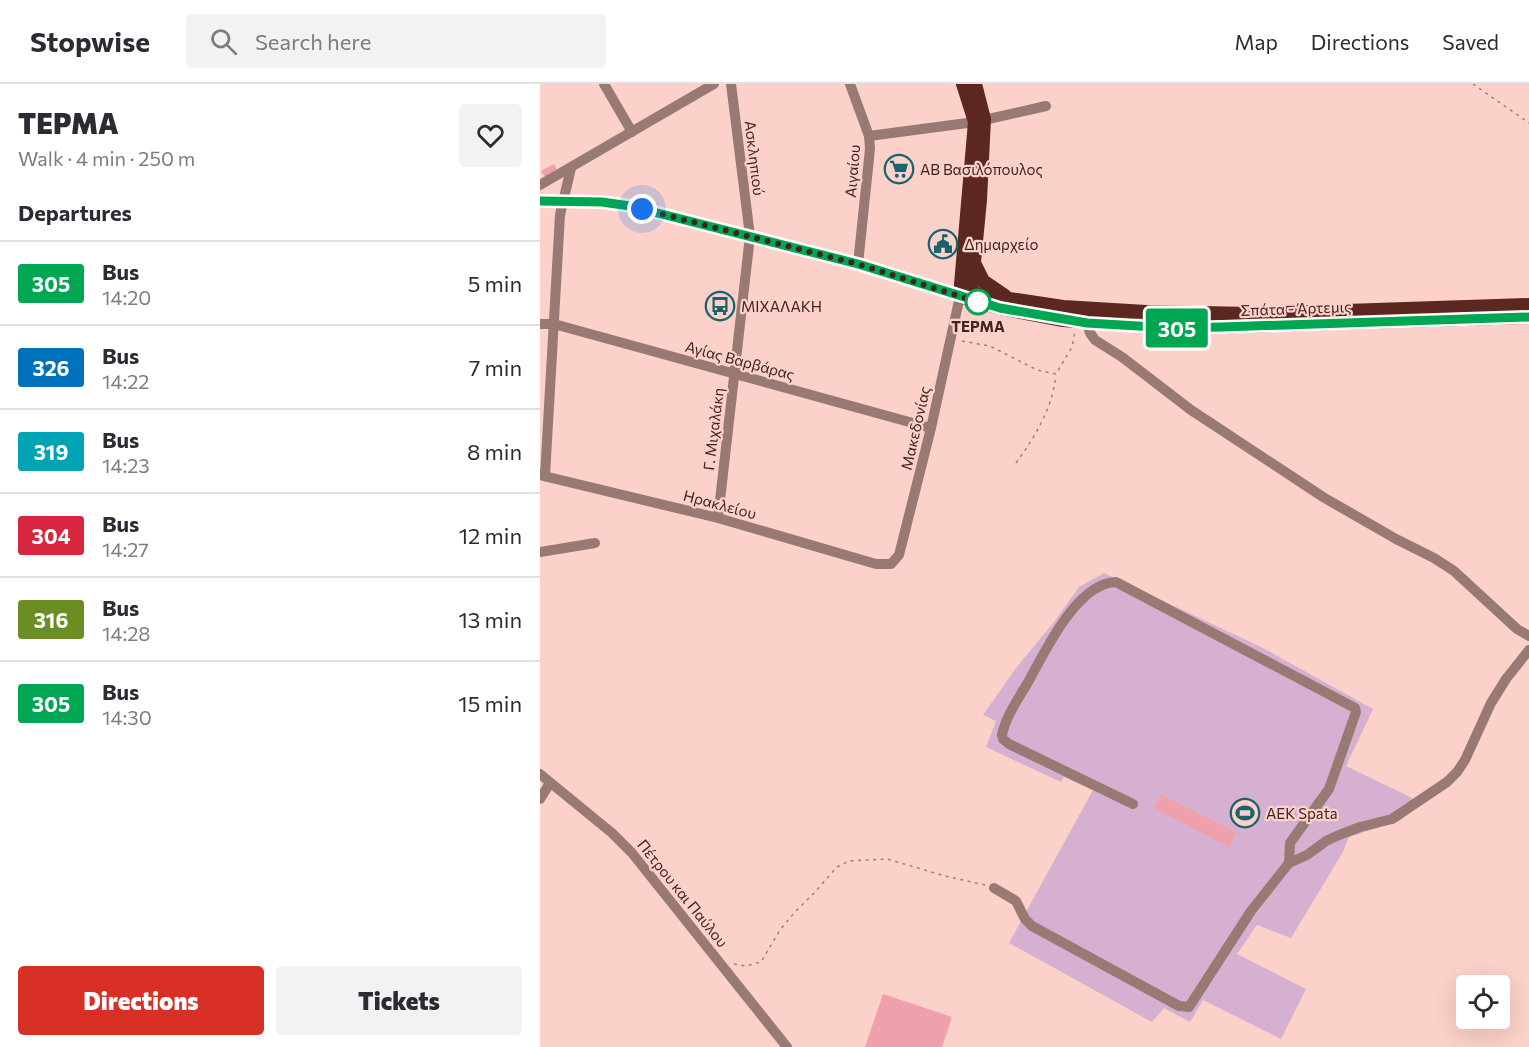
<!DOCTYPE html>
<meta charset="utf-8">
<style>
:root{--surface:#fff;--page:#f2f2f3;--text:#2b2b33;--muted:#7c7c81;--line:#e1e1e2;--accent:#d93025}
body{margin:0;font-family:Commissioner,sans-serif;background:var(--page);color:var(--text);height:100vh;display:flex;flex-direction:column;font-size:22px;white-space:nowrap}
*{box-sizing:border-box;margin:0}
p{font-size:20px;color:var(--muted)}
.icon{flex:none;width:33px;height:33px;fill:none;stroke:currentColor;stroke-width:2;stroke-linecap:round;stroke-linejoin:round}
.map{position:relative;flex:1;overflow:hidden}
.sheet{display:flex;flex-direction:column;background:var(--surface);width:540px}
.sheet>*{flex:none}
.badge{padding:0 12px;border-radius:4px;font-size:21px;line-height:39px}
.fabs{position:absolute;left:916px;top:891px;display:grid;gap:12px}
.fabs a{display:grid;place-items:center;width:54px;height:54px;border-radius:6px;background:var(--surface);box-shadow:0 6px 24px #0002;font-size:30px}
.you{position:absolute;width:30px;height:30px;margin:-15px;border:4px solid #fff;border-radius:50%;background:#1a73e8;box-shadow:0 0 0 9px #1a73e833}
.map>.badge{position:absolute;translate:-50% -50%;box-shadow:0 0 0 3px #fff}
h2{padding:0 18px;font-size:22px;line-height:54px}
.round{display:grid;place-items:center;flex:none;width:63px;height:63px;border-radius:6px;background:var(--page)}
.head{display:flex;align-items:center;justify-content:space-between;height:102px;padding:0 18px}
h1{font-size:28px;font-weight:800;line-height:45px}
.action{display:flex;gap:12px;margin-top:auto;padding:12px 18px}
.action a{flex:1;height:69px;border-radius:6px;background:var(--accent);color:#fff;font-size:24px;font-weight:800;line-height:69px;text-align:center}
.action a+a{background:var(--page);color:var(--text)}
ul{padding:0;list-style:none}
li{display:flex;align-items:center;gap:18px;height:84px;padding:0 18px;border-top:2px solid var(--line)}
li div{flex:1}
li b{display:block;font-size:22px}
li em{font-style:normal}
li .badge{min-width:66px;font-weight:700;text-align:center}
header{display:flex;align-items:center;gap:36px;box-sizing:border-box;height:84px;padding:0 30px;background:var(--surface);border-bottom:2px solid var(--line)}
header strong{font-size:28px}
nav{display:flex;gap:33px;margin-inline-start:auto;font-size:21px}
.search{width:420px;height:54px;background:var(--page);display:flex;align-items:center;gap:15px;box-sizing:border-box;padding:0 21px;border-radius:6px;color:var(--muted);font-size:22px}
main{display:flex;flex:1;min-height:0}
.map>svg:first-child{display:block}
.green{fill:#d5b0d0}
.building{fill:#eea1ac}
.lines{fill:none;stroke-linecap:round;stroke-linejoin:round}
.path{stroke:#a07e77;stroke-width:1.5;stroke-dasharray:3 4.5;stroke-linecap:butt}
.minor{stroke:#997973;stroke-width:10}
.major{stroke:#5b2720;stroke-width:14}
.line-casing{stroke:#fff;stroke-width:14}
.line{stroke:#00a651;stroke-width:9}
.walk{stroke:#3f2520;stroke-width:6;stroke-dasharray:0 10.8}
.stop-dot{fill:#fff;stroke:#00a651;stroke-width:3}
.labels{text-anchor:middle;dominant-baseline:central;stroke-width:4.5;stroke-linejoin:round;paint-order:stroke}
.street-label{font-size:15px;fill:#3f2520;stroke:#fbd1c9}
.poi-label{font-size:15px;fill:#3f2520;stroke:#fbd1c9;text-anchor:start}
.stop-label{font-size:15px;font-weight:bold;fill:#3f2520;stroke:#fbd1c9}
</style>
<header>
<strong>Stopwise</strong>
<div class="search"><svg class="icon" aria-label="search" viewBox="0 0 24 24"><circle cx="10" cy="10" r="6"/><path d="M15 15l6 6"/></svg>Search here</div>
<nav><a>Map</a><a>Directions</a><a>Saved</a></nav>
</header>
<main>
<section class="sheet">
<div class="head"><div><h1>ΤΕΡΜΑ</h1><p>Walk · 4 min · 250 m</p></div><a class="round"><svg class="icon" aria-label="heart" viewBox="0 0 24 24"><path d="M12 20l-8-8c-3-5 5-10 8-4 3-6 11-1 8 4z"/></svg></a></div>
<h2>Departures</h2>
<ul>
<li><span class="badge" style="background:#00a651;color:#fff">305</span><div><b>Bus</b><p>14:20</p></div><em>5 min</em></li>
<li><span class="badge" style="background:#0072bc;color:#fff">326</span><div><b>Bus</b><p>14:22</p></div><em>7 min</em></li>
<li><span class="badge" style="background:#00a3b4;color:#fff">319</span><div><b>Bus</b><p>14:23</p></div><em>8 min</em></li>
<li><span class="badge" style="background:#d7263d;color:#fff">304</span><div><b>Bus</b><p>14:27</p></div><em>12 min</em></li>
<li><span class="badge" style="background:#6b8e23;color:#fff">316</span><div><b>Bus</b><p>14:28</p></div><em>13 min</em></li>
<li><span class="badge" style="background:#00a651;color:#fff">305</span><div><b>Bus</b><p>14:30</p></div><em>15 min</em></li>
</ul>
<div class="action"><a>Directions</a><a>Tickets</a></div>
</section>
<div class="map">
<svg width="989" height="963" viewBox="0 0 989 963">
<rect width="100%" height="100%" fill="#fbd1c9"/>
<path class="green" d="M564,489L721,563L833,625L806,682L870,713L880,720L859,737L809,753L803,768L751,854L717,841L697,870L766,905L741,955L663,916L650,938L624,924L612,938L469,859L553,706L524,693L521,698L446,663L456,637L443,631L476,584L514,538L539,503Z"/>
<g class="building">
<path d="M14,80L17,86L5,93L1,87Z"/>
<path d="M621,710L696,748L689,763L614,724Z"/>
<path d="M343,910L412,933L402,963H325Z"/>
</g>
<g class="lines">
<g class="path">
<path d="M933,0L989,39"/>
<path d="M422,257L450,262L497,286L516,290L532,263L535,247"/>
<path d="M476,379C496,351 512,325 516,291"/>
<path d="M194,880L206,882L221,878L240,846L254,829L274,809L297,783L309,777L347,775L405,792L445,801"/>
</g>
<g class="minor">
<path d="M64,0L92,48"/>
<path d="M310,0L329,52L330,65L318,180"/>
<path d="M329,52L435,38L506,22"/>
<path d="M0,101L174,0"/>
<path d="M0,117L62,118L90,122L318,180L420,212L391,344L359,471L351,480H336L178,434L0,391"/>
<path d="M547,239L550,249L555,256L582,273L651,326L783,413L856,455L894,474L914,487L977,545L989,552"/>
<path d="M0,240H14L391,344"/>
<path d="M5,392L20,131L31,84"/>
<path d="M178,434L210,152L191,0"/>
<path d="M0,468L55,459"/>
<path d="M0,690L72,749L92,769L247,963"/>
<path d="M0,715L10,699"/>
<path d="M593,720L469,660L463,655L462,651C465,634 478,615 487,600C504,570 536,499 576,498L815,624L816,628L789,705L750,759L749,779"/>
<path d="M454,804L476,817L485,835L492,842L639,922L649,923L711,827L749,779L767,771L786,757L799,751L820,743L852,735L907,698L917,688L925,676L951,619L966,595L989,566"/>
</g>
<g class="major">
<path d="M434,179L443,197L465,212"/>
<path d="M430,209L523,223L606,228L712,230L989,221"/>
<path d="M431,209L440,116L444,35L435,0"/>
<path d="M420,212L460,224L523,236L632,244L989,233"/>
<path d="M420,212L435,38L423,0"/>
</g>
</g>
<g class="lines">
<g class="line-casing">
<path id="line" d="M0,117L62,118L90,122L318,180L460,224L547,239L632,244L682,243L989,233"/>
</g>
<use href="#line" class="line"/>
<path class="walk" d="M102,125L318,180L438,218"/>
</g>
<defs>
<g id="supermarket-ring" transform="scale(1.5)"><circle r="9.5" fill="#fbd1c9" stroke="#17636e" stroke-width="1.5"/><path d="M-6-5.5h2.5l.6 2H6L4.5 2H-2.5L-4.4-4H-6ZM-1.5 3.2a1.3 1.3 0 1 0 .1 0ZM3 3.2a1.3 1.3 0 1 0 .1 0Z" fill="#17636e"/></g>
<g id="civic-ring" transform="scale(1.5)"><circle r="9.5" fill="#fbd1c9" stroke="#17636e" stroke-width="1.5"/><path d="M-.6-6.5H3V-4.5H.6V-3L4-1V1h2V6H-6V1h2V-1L-.6-3ZM-1.2 2.5V6h2.4V2.5Z" fill="#17636e"/></g>
<g id="bus-ring" transform="scale(1.5)"><circle r="9.5" fill="#fbd1c9" stroke="#17636e" stroke-width="1.5"/><path d="M-5-6H5V4H4V6H2V4H-2V6H-4V4H-5ZM-3.5-4V0h7V-4ZM-3.5 1.2v1.5H-2V1.2ZM2 1.2v1.5H3.5V1.2Z" fill="#17636e"/></g>
<g id="stadium-ring" transform="scale(1.5)"><circle r="9.5" fill="#fbd1c9" stroke="#17636e" stroke-width="1.5"/><path d="M0-5a6.5 5 0 1 0 0 10a6.5 5 0 1 0 0-10ZM-3.5-1.8h7v3.6h-7Z" fill="#17636e"/></g>
</defs>
<g fill-rule="evenodd">
<use href="#supermarket-ring" x="359" y="85"/>
<use href="#civic-ring" x="403" y="160"/>
<use href="#bus-ring" x="180" y="222"/>
<use href="#stadium-ring" x="705" y="729"/>
</g>
<circle class="stop-dot" cx="438" cy="218" r="12"/>
<g class="labels">
<g class="street-label">
<text transform="translate(215 74) rotate(83)">Ασκληπιού</text>
<text transform="translate(312 87) rotate(-85)">Αιγαίου</text>
<text transform="translate(756 224) rotate(-2)">Σπάτα - Άρτεμις</text>
<text transform="translate(200 276) rotate(15)">Αγίας Βαρβάρας</text>
<text transform="translate(375 344) rotate(-77)">Μακεδονίας</text>
<text transform="translate(173 345) rotate(-83)">Γ. Μιχαλάκη</text>
<text transform="translate(180 420) rotate(15)">Ηρακλείου</text>
<text transform="translate(143 809) rotate(51)">Πέτρου και Παύλου</text>
</g>
<g class="poi-label">
<text x="380" y="85">ΑΒ Βασιλόπουλος</text>
<text x="424" y="160">Δημαρχείο</text>
<text x="201" y="222">ΜΙΧΑΛΑΚΗ</text>
<text x="726" y="729">AEK Spata</text>
</g>
<g class="stop-label">
<text x="438" y="242">ΤΕΡΜΑ</text>
</g>
</g>
</svg>
<div class="fabs">
<a><svg class="icon" aria-label="locate" viewBox="0 0 24 24"><circle cx="12" cy="12" r="6"/><path d="M12 2v4M12 18v4M2 12h4M18 12h4"/></svg></a>
</div>
<div class="you" style="left:102px;top:125px"></div>
<b class="badge" style="left:637px;top:244px;background:#00a651;color:#fff">305</b>
</div>
</main>
